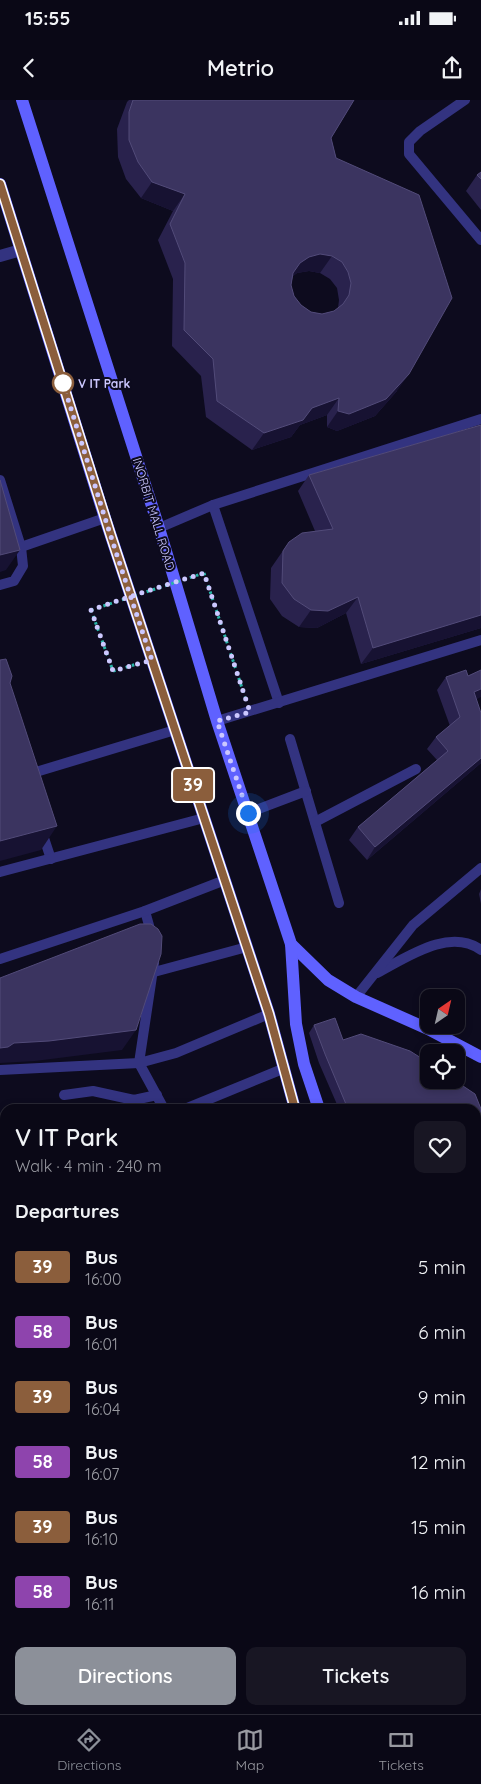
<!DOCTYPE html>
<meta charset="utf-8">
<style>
:root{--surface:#0a0816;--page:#181623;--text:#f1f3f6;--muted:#999aa1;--line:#2a2935;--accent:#8c9099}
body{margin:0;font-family:Quicksand,sans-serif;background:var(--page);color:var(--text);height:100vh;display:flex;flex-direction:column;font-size:19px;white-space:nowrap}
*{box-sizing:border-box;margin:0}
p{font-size:16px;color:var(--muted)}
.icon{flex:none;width:28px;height:28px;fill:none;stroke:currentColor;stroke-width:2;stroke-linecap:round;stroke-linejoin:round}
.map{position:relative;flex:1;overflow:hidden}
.drawer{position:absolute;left:0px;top:1004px;width:481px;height:611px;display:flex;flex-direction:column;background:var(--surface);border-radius:15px 15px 0 0;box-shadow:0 2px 8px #0003,0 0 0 1px var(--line)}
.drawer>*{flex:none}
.badge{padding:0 10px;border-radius:4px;font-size:18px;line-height:32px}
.needle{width:32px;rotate:34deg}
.tools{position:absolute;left:420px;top:889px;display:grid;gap:10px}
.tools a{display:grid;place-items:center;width:45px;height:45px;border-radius:10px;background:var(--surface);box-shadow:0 2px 8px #0003,0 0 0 1px var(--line);font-size:25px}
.you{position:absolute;width:25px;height:25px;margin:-12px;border:4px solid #fff;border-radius:50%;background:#1a73e8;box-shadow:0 0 0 8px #1a73e833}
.map>.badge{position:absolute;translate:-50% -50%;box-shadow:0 0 0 2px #fff}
h2{padding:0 15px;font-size:19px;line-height:45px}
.round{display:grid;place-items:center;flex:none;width:52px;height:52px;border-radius:10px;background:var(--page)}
.head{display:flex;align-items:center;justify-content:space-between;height:85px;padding:0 15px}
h1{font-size:24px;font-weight:600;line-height:38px}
.button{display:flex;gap:10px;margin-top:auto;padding:10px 15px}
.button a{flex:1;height:58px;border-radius:10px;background:var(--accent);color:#fff;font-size:20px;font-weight:600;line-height:58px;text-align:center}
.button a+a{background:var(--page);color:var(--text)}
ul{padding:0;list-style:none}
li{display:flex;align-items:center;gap:15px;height:65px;padding:0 15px}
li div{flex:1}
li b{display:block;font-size:19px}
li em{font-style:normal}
li .badge{min-width:55px;font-weight:700;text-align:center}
.status{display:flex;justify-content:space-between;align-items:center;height:35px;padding:0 25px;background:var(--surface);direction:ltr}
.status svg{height:14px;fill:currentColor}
header{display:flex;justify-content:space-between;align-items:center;height:65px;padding:0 15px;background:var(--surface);font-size:22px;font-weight:600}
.tabs{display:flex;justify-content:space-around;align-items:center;height:70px;border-top:1px solid var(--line);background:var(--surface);font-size:14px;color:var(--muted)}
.tabs a{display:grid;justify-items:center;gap:2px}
.tabs .current{color:var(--accent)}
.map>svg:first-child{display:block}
.green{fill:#0e2927}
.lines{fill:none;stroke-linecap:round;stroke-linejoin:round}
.path{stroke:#26b5a7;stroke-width:3;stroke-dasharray:2.5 4;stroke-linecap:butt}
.service{stroke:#333380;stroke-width:10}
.tertiary{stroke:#333380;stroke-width:12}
.secondary{stroke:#5f61ff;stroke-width:12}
.path-bridge{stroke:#26b5a7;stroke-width:3;stroke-dasharray:2.5 4;stroke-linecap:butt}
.wall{fill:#29224d;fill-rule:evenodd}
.shaded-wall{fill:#171232}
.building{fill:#3b3460;stroke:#524b79;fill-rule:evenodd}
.line-casing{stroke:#fff;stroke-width:11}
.line{stroke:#8b5e3c;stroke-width:8}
.walk{stroke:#ccc8ff;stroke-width:5;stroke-dasharray:0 9}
.stop-dot{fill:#fff;stroke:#8b5e3c;stroke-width:2.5}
.labels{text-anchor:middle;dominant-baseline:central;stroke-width:4;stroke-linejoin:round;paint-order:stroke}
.stop-label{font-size:12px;font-weight:bold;fill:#ccc8ff;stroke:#0d0b1e;text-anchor:start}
.street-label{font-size:12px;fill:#ccc8ff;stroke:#0d0b1e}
</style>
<div class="status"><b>15:55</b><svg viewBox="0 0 49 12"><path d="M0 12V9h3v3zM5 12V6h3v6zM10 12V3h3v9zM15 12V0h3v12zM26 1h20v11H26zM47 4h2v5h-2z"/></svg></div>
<header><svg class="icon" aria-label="back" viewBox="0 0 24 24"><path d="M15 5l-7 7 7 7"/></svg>Metrio<svg class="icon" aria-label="share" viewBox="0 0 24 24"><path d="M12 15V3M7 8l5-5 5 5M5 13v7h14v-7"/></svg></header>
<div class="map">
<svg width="481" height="1614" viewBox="0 0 481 1614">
<rect width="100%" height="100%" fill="#0d0b1e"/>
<path class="green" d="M5,1290V1610H294L295,1614H0V1291Z"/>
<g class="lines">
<g class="path">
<path d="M204,473L245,597"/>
<path d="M91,510L113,571L137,564"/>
<path d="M0,1508L5,1501"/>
</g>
<g class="service">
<path d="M465,0L420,31L409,42V54L481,140"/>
<path d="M0,380L21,447L23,466L14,481L0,485"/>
<path d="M213,405L279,603"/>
<path d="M159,428L213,405L481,319"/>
<path d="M21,447L105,418"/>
<path d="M217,621L481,540"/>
<path d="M290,639L339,803"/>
<path d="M26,675L175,630"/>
<path d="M248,713L306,691"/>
<path d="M315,722L416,669"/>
<path d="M42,732L51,759"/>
<path d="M0,772L204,718"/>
<path d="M145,811L152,836"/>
<path d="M0,859L145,811L225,780"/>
<path d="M154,863L139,963L164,1009"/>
<path d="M154,872L247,847"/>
<path d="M377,873C406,858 449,827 481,850"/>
<path d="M356,897L413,825L481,768"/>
<path d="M0,970L139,963L176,953L269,914"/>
<path d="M64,995L93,991L134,1000L157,995"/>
<path d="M185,1009L285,968"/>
<path d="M0,1034L5,1033"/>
<path d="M476,1103L481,1100"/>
<path d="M0,1110L5,1109"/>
<path d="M0,1129L5,1128"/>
<path d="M476,1285L481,1297"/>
</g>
<g class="tertiary">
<path d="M0,156L21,150"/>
<path d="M0,1197L5,1196"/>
<path d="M0,1246L5,1245"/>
</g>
<g class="secondary">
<path d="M22,0L159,428L217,621L291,844L328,880L356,897L428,929L481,957"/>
<path d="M0,84L105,418L269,914L295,1009"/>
<path d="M291,844L296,924L304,964L319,1009"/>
<path d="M476,1454L481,1469"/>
<path d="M424,1610V1614"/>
<path d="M455,1610V1614"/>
</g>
<path class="path-bridge" d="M91,510L204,473"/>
</g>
<g class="wall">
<path d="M129,0H354L331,38L397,291L375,316L337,331L327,327V315L300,325L291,337L252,350L206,317L201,276L172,246L173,179L158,140L173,111L141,98L126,79L118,57L117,29L127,2ZM309,171L320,173L330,179L337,188L339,200L338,208L334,211L322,214L311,212L301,205L294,196L291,185L293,176L297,173Z"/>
<path d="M481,72V110L466,91L477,75Z"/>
<path d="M481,325V528L361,564L346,513L317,528L299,527L282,516L270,499L271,468L289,442L315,431L298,391L309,375Z"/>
<path d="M446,577L476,600L481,613V663L367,760L349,740L358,727L437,660L427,649L436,637L450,626L437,590Z"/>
<path d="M481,789V804L479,794Z"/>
<path d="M314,925L481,1009V1072L476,1074V1009H339L319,963L309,933Z"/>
<path d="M481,1124V1204L476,1192V1131Z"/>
</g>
<g class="shaded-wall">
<path d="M152,82L185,94L173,111L141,98Z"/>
<path d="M320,154L332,156L320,173L309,171L297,173L288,180L300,163L309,157Z"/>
<path d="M409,274L397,291L375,316L337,331L327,327L338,311Z"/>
<path d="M339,298L327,315L300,325L291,337L252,350L264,333L312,308Z"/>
<path d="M20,450L6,470L0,472V455Z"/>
<path d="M358,497L346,513L317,528L299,527L311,510Z"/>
<path d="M481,515V528L361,564L373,548Z"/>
<path d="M481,589V597L465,605L474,592Z"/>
<path d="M481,658V663L367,760L375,747Z"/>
<path d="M57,726L41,750L0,761V741Z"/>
<path d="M136,930L122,950L35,961L0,963V948L14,943Z"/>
<path d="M481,1066V1072L476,1074V1068Z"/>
<path d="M5,1075V1090L0,1092V1076Z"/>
</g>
<g class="building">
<path d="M133,0H354L331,38L336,58L419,95L452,198L409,274L386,299L349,314L338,311L339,298L312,308L303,320L264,333L217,301L213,259L184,230L185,163L170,124L185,94L152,82L138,62L129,40V12ZM320,154L332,156L342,162L348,172L351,183L349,195L343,204L334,211L322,214L311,212L301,205L294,196L291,185L293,173L300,163L309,157Z"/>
<path d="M481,72V79L477,75Z"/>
<path d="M481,325V515L373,548L358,497L328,511L311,510L294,499L282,483L283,451L289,442L302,433L333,429L309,375Z"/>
<path d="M0,380L20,450L0,455Z"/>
<path d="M6,559L12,576L10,583L57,726L0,741V560Z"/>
<path d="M466,570L468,576L481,570V589L474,592L481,613V658L375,747L358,727L448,651L436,637L460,617L446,577Z"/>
<path d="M140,824H151L158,829L162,836L161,854L136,930L49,941L14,943L8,947L0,948V878Z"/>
<path d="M335,918L343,940L361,934L410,951L429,963V980H454L475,994L481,1009V1066L476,1068V1009H348L325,954L314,925Z"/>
<path d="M5,1042V1075L0,1076V1043Z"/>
<path d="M481,1128V1139L479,1133Z"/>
</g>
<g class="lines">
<g class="line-casing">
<path id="line" d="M0,84L111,436L269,914L295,1009"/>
</g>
<use href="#line" class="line"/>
<path class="walk" d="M63,283L105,418C120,465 136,513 152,560L113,571L91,510C128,497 166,485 204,473L250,612L217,621L248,713"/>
</g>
<circle class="stop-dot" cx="63" cy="283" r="10"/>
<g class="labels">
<g class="stop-label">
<text x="78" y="283">V IT Park</text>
</g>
<g class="street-label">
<text transform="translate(154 414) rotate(73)">INORBIT MALL ROAD</text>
</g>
</g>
</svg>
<div class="tools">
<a><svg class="needle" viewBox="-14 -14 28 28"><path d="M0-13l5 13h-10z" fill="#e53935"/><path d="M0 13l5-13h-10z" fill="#999aa1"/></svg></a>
<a><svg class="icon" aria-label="locate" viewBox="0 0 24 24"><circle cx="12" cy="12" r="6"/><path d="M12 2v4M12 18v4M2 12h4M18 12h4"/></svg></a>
</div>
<div class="you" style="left:248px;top:713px"></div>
<b class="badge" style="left:193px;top:685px;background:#8b5e3c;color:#fff">39</b>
<section class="drawer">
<div class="head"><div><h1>V IT Park</h1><p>Walk · 4 min · 240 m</p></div><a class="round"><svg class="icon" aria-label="heart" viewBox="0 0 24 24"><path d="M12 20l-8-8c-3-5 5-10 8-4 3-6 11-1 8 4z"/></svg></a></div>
<h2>Departures</h2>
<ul>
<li><span class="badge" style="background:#8b5e3c;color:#fff">39</span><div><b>Bus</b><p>16:00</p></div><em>5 min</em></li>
<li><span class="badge" style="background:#8e44ad;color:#fff">58</span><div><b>Bus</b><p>16:01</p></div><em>6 min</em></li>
<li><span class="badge" style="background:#8b5e3c;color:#fff">39</span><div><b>Bus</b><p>16:04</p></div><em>9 min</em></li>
<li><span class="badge" style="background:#8e44ad;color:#fff">58</span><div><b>Bus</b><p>16:07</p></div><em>12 min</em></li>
<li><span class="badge" style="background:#8b5e3c;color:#fff">39</span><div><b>Bus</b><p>16:10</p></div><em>15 min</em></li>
<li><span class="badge" style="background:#8e44ad;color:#fff">58</span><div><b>Bus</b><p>16:11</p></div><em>16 min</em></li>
</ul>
<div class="button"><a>Directions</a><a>Tickets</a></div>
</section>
</div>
<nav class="tabs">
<a class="current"><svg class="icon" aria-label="directions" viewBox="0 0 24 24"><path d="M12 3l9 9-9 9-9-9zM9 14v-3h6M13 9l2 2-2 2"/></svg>Directions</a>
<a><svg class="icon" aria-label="map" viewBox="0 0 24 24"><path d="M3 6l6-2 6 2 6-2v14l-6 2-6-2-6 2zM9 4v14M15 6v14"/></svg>Map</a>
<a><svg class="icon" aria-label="tickets" viewBox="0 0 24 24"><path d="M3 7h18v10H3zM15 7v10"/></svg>Tickets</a>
</nav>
